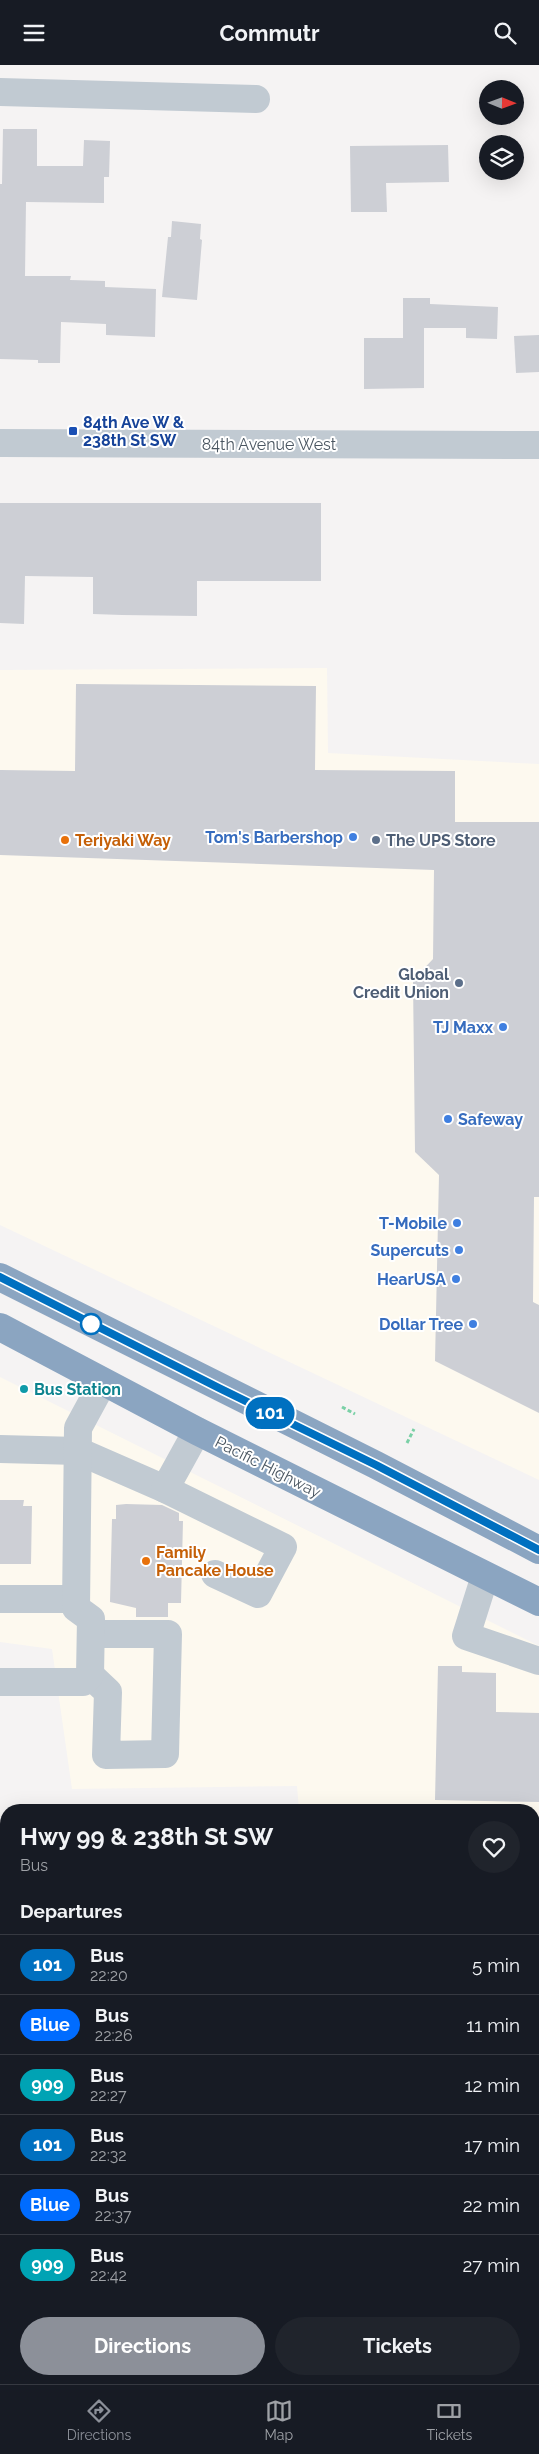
<!DOCTYPE html>
<style>
:root{--surface:#171b24;--page:#20242c;--text:#f1f3f6;--muted:#9ea1a6;--line:#363941;--accent:#8c9099}
body{margin:0;font-family:Raleway,sans-serif;background:var(--page);color:var(--text);height:100vh;display:flex;flex-direction:column;font-size:19px;white-space:nowrap}
*{box-sizing:border-box;margin:0}
p{font-size:16px;color:var(--muted)}
.icon{flex:none;width:28px;height:28px;fill:none;stroke:currentColor;stroke-width:2;stroke-linecap:round;stroke-linejoin:round}
.map{position:relative;flex:1;overflow:hidden}
.drawer{position:absolute;left:0px;top:1739px;width:540px;height:581px;display:flex;flex-direction:column;background:var(--surface);border-radius:20px 20px 0 0;box-shadow:0 5px 20px #0002}
.drawer>*{flex:none}
.badge{padding:0 10px;border-radius:16px;font-size:18px;line-height:32px}
.needle{width:32px;rotate:91deg}
.controls{position:absolute;left:479px;top:15px;display:grid;gap:10px}
.controls a{display:grid;place-items:center;width:45px;height:45px;border-radius:50%;background:var(--surface);box-shadow:0 5px 20px #0002;font-size:25px}
.map>.badge{position:absolute;translate:-50% -50%;box-shadow:0 0 0 2px #fff}
h2{padding:0 20px;font-size:19px;line-height:45px}
.round{display:grid;place-items:center;flex:none;width:52px;height:52px;border-radius:26px;background:var(--page)}
.overview{display:flex;align-items:center;justify-content:space-between;height:85px;padding:0 20px}
h1{font-size:24px;font-weight:700;line-height:38px}
.cta{display:flex;gap:10px;margin-top:auto;padding:10px 20px}
.cta a{flex:1;height:58px;border-radius:30px;background:var(--accent);color:#fff;font-size:20px;font-weight:700;line-height:58px;text-align:center}
.cta a+a{background:var(--page);color:var(--text)}
ul{padding:0;list-style:none}
li{display:flex;align-items:center;gap:15px;height:60px;padding:0 20px;border-top:1px solid var(--line)}
li div{flex:1}
li b{display:block;font-size:19px}
li em{font-style:normal}
li .badge{min-width:55px;font-weight:700;text-align:center}
header{display:flex;justify-content:space-between;align-items:center;height:65px;padding:0 20px;background:var(--surface);font-size:22px;font-weight:700}
.tabs{display:flex;justify-content:space-around;align-items:center;height:70px;border-top:1px solid var(--line);background:var(--surface);font-size:14px;color:var(--muted)}
.tabs a{display:grid;justify-items:center;gap:2px}
.tabs .selected{color:var(--accent)}
.map>svg:first-child{display:block}
.commercial{fill:#fdf9ef}
.building{fill:#cdcfd5}
.lines{fill:none;stroke-linecap:round;stroke-linejoin:round}
.path{stroke:#7ad0a6;stroke-width:3;stroke-dasharray:4 2.5;stroke-linecap:butt}
.minor{stroke:#c1cad2;stroke-width:28}
.highway{stroke:#8ba5c1;stroke-width:28}
.line-casing{stroke:#fff;stroke-width:11}
.line{stroke:#0070c0;stroke-width:8}
.transit-dot{fill:#1a4fb4;stroke:#fff;stroke-width:2}
.shop-dot{fill:#3f7fe0;stroke:#fff;stroke-width:2}
.food-dot{fill:#e8710a;stroke:#fff;stroke-width:2}
.service-dot{fill:#5c6f8a;stroke:#fff;stroke-width:2}
.stop-dot{fill:#fff;stroke:#0070c0;stroke-width:2.5}
.culture-dot{fill:#0f9aa8;stroke:#fff;stroke-width:2}
.labels{text-anchor:middle;dominant-baseline:central;stroke-width:4;stroke-linejoin:round;paint-order:stroke}
.transit-label{font-size:16px;font-weight:bold;fill:#164399;stroke:#fff;text-anchor:start}
.street-label{font-size:16px;fill:#4a5661;stroke:#fff}
.shop-label{font-size:16px;font-weight:bold;fill:#366cbe;stroke:#fff;text-anchor:end}
.food-label{font-size:16px;font-weight:bold;fill:#c56008;stroke:#fff;text-anchor:start}
.service-label{font-size:16px;font-weight:bold;fill:#4e5e75;stroke:#fff;text-anchor:start}
.culture-label{font-size:16px;font-weight:bold;fill:#0d838f;stroke:#fff;text-anchor:start}
</style>
<header><svg class="icon" aria-label="menu" viewBox="0 0 24 24"><path d="M4 6h16M4 12h16M4 18h16"/></svg>Commutr<svg class="icon" aria-label="search" viewBox="0 0 24 24"><circle cx="10" cy="10" r="6"/><path d="M15 15l6 6"/></svg></header>
<div class="map">
<svg width="539" height="2319" viewBox="0 0 539 2319">
<rect width="100%" height="100%" fill="#f5f3f3"/>
<g class="commercial">
<path d="M327,603L328,688L539,699V1415L0,1160V605Z"/>
<path d="M0,1312L539,1581V1881H534V1745H299L297,1721L72,1724L52,1584L0,1577Z"/>
</g>
<g class="building">
<path d="M3,64H37V101H83L84,75L110,76L109,112H104V138L26,137L25,211H71L70,215L105,216V222L156,224L155,272L106,270V259L61,257L60,298H38V295L0,294V119H2Z"/>
<path d="M448,80L449,117L386,118L387,147H351L350,81Z"/>
<path d="M172,156L201,159L200,174L202,175L197,235L162,232L168,172H171Z"/>
<path d="M403,233H430V239L498,242L497,274L466,273V263H424V323L364,324V273H403Z"/>
<path d="M539,270V307L516,308L514,271Z"/>
<path d="M0,438H321V516H197V551L122,550L93,549V512L25,511L24,559L0,558Z"/>
<path d="M76,619L316,621L315,705L455,706V757H539V1132H534L533,1237L539,1240V1348L435,1296L439,1110L415,1087L413,915L433,894L434,805L0,790V705L75,706Z"/>
<path d="M0,1435H24L23,1441H32L31,1499H0Z"/>
<path d="M126,1439L162,1440L179,1448V1456H183L181,1538H168V1552H136V1543L110,1537L112,1454H116V1440Z"/>
<path d="M438,1601H462V1607L496,1608V1647L539,1648V1737L435,1735Z"/>
</g>
<g class="lines">
<g class="path">
<path d="M342,1342L355,1349"/>
<path d="M407,1378L414,1364"/>
</g>
<g class="minor">
<path d="M0,27L256,34"/>
<path d="M0,378L539,380"/>
<path d="M0,1384L78,1386L165,1424L283,1482L258,1529L215,1509"/>
<path d="M165,1424L197,1366"/>
<path d="M485,1511L466,1571L539,1596"/>
<path d="M0,1534H76"/>
<path d="M90,1610L108,1627L106,1690L165,1689L168,1569H91"/>
<path d="M0,1617H83L90,1610L91,1554L76,1543L78,1363L103,1317"/>
<path d="M534,1772H539"/>
<path d="M0,1797H6"/>
<path d="M534,1823H539"/>
<path d="M534,1893H539"/>
<path d="M0,1942H6"/>
<path d="M0,2177H6"/>
<path d="M534,2292H539"/>
</g>
<g class="highway">
<path d="M0,1212L376,1400L539,1485"/>
<path d="M0,1262L197,1366L539,1537"/>
</g>
</g>
<g class="lines">
<g class="line-casing">
<path id="line" d="M0,1212L219,1323L376,1400L539,1485"/>
</g>
<use href="#line" class="line"/>
</g>
<rect class="transit-dot" x="68" y="361" width="10" height="10" rx="2.5"/>
<g class="shop-dot">
<circle cx="353" cy="772" r="5"/>
<circle cx="503" cy="962" r="5"/>
<circle cx="448" cy="1054" r="5"/>
<circle cx="457" cy="1158" r="5"/>
<circle cx="459" cy="1185" r="5"/>
<circle cx="456" cy="1214" r="5"/>
<circle cx="473" cy="1259" r="5"/>
</g>
<g class="food-dot">
<circle cx="65" cy="775" r="5"/>
<circle cx="146" cy="1496" r="5"/>
</g>
<g class="service-dot">
<circle cx="376" cy="775" r="5"/>
<circle cx="459" cy="918" r="5"/>
</g>
<circle class="stop-dot" cx="91" cy="1259" r="10"/>
<circle class="culture-dot" cx="24" cy="1324" r="5"/>
<g class="labels">
<g class="transit-label">
<text x="83" y="357">84th Ave W &amp;<tspan x="83" dy="18">238th St SW</tspan></text>
</g>
<g class="street-label">
<text x="269" y="379">84th Avenue West</text>
<text transform="translate(268 1402) rotate(27)">Pacific Highway</text>
</g>
<g class="shop-label">
<text x="343" y="772">Tom's Barbershop</text>
<text x="493" y="962">TJ Maxx</text>
<text x="458" y="1054" text-anchor="start">Safeway</text>
<text x="447" y="1158">T-Mobile</text>
<text x="449" y="1185">Supercuts</text>
<text x="446" y="1214">HearUSA</text>
<text x="463" y="1259">Dollar Tree</text>
</g>
<g class="food-label">
<text x="75" y="775">Teriyaki Way</text>
<text x="156" y="1487">Family<tspan x="156" dy="18">Pancake House</tspan></text>
</g>
<g class="service-label">
<text x="386" y="775">The UPS Store</text>
<text x="449" y="909" text-anchor="end">Global<tspan x="449" dy="18">Credit Union</tspan></text>
</g>
<g class="culture-label">
<text x="34" y="1324">Bus Station</text>
</g>
</g>
</svg>
<div class="controls">
<a><svg class="needle" viewBox="-14 -14 28 28"><path d="M0-13l5 13h-10z" fill="#e53935"/><path d="M0 13l5-13h-10z" fill="#9ea1a6"/></svg></a>
<a><svg class="icon" aria-label="layers" viewBox="0 0 24 24"><path d="M12 4l9 5-9 5-9-5zM3 14l9 5 9-5"/></svg></a>
</div>
<b class="badge" style="left:270px;top:1348px;background:#0070c0;color:#fff">101</b>
<section class="drawer">
<div class="overview"><div><h1>Hwy 99 &amp; 238th St SW</h1><p>Bus</p></div><a class="round"><svg class="icon" aria-label="heart" viewBox="0 0 24 24"><path d="M12 20l-8-8c-3-5 5-10 8-4 3-6 11-1 8 4z"/></svg></a></div>
<h2>Departures</h2>
<ul>
<li><span class="badge" style="background:#0070c0;color:#fff">101</span><div><b>Bus</b><p>22:20</p></div><em>5 min</em></li>
<li><span class="badge" style="background:#006cff;color:#fff">Blue</span><div><b>Bus</b><p>22:26</p></div><em>11 min</em></li>
<li><span class="badge" style="background:#00a3b4;color:#fff">909</span><div><b>Bus</b><p>22:27</p></div><em>12 min</em></li>
<li><span class="badge" style="background:#0070c0;color:#fff">101</span><div><b>Bus</b><p>22:32</p></div><em>17 min</em></li>
<li><span class="badge" style="background:#006cff;color:#fff">Blue</span><div><b>Bus</b><p>22:37</p></div><em>22 min</em></li>
<li><span class="badge" style="background:#00a3b4;color:#fff">909</span><div><b>Bus</b><p>22:42</p></div><em>27 min</em></li>
</ul>
<div class="cta"><a>Directions</a><a>Tickets</a></div>
</section>
</div>
<nav class="tabs">
<a class="selected"><svg class="icon" aria-label="directions" viewBox="0 0 24 24"><path d="M12 3l9 9-9 9-9-9zM9 14v-3h6M13 9l2 2-2 2"/></svg>Directions</a>
<a><svg class="icon" aria-label="map" viewBox="0 0 24 24"><path d="M3 6l6-2 6 2 6-2v14l-6 2-6-2-6 2zM9 4v14M15 6v14"/></svg>Map</a>
<a><svg class="icon" aria-label="tickets" viewBox="0 0 24 24"><path d="M3 7h18v10H3zM15 7v10"/></svg>Tickets</a>
</nav>
